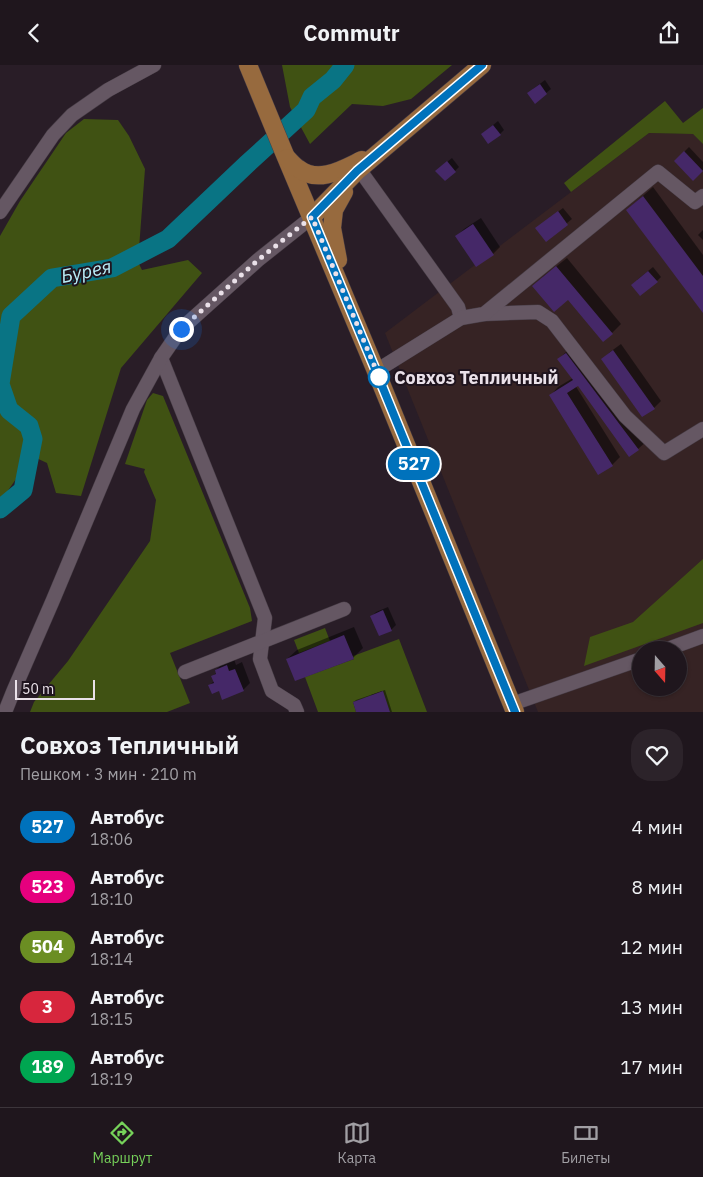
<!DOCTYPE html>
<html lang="ru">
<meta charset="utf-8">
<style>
:root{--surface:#1f161d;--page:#2c232a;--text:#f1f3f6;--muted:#a19fa4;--line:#3c353b;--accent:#76d25a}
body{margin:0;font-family:"IBM Plex Sans",sans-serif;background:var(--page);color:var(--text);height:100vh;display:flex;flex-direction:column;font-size:19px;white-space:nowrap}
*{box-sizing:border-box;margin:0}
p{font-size:16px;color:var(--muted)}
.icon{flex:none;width:28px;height:28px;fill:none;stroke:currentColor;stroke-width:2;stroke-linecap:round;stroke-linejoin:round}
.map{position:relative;height:647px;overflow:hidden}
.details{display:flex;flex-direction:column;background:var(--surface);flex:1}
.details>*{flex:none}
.badge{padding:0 10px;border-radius:16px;font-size:18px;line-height:32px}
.needle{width:32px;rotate:160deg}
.tools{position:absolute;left:632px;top:576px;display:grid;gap:10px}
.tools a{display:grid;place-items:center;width:55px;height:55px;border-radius:50%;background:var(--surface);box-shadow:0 1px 4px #0004,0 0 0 1px var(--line);font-size:25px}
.scale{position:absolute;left:15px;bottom:12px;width:80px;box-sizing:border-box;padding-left:5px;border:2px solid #eae1e9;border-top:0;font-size:14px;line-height:18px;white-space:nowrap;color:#eae1e9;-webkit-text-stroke:4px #1f141e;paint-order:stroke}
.you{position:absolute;width:25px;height:25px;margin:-12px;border:4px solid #fff;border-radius:50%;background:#1a73e8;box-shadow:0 0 0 8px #1a73e833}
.map>.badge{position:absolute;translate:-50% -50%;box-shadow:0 0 0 2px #fff}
.round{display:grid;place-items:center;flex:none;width:52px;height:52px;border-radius:20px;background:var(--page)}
.summary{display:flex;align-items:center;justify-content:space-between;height:85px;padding:0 20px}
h1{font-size:24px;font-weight:800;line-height:38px}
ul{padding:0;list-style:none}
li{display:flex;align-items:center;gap:15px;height:60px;padding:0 20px}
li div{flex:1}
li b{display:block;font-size:19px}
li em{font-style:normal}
li .badge{min-width:55px;font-weight:700;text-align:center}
header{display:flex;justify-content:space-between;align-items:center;height:65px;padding:0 20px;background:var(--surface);font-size:22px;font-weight:800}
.tab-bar{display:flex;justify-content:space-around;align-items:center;height:70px;border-top:1px solid var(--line);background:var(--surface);font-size:14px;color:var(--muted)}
.tab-bar a{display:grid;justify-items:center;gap:2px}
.tab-bar .active{color:var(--accent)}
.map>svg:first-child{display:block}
.industrial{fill:#362324;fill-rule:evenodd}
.green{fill:#405213}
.shadow{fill:#0007}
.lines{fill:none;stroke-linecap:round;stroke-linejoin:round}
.river{stroke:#097484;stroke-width:19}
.building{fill:#452868}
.minor-casing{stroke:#453b44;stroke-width:15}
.major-casing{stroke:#453b44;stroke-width:19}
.minor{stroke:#655763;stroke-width:14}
.major{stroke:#976a3e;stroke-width:18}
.line-casing{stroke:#fff;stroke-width:11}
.line{stroke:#0072bc;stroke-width:8}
.walk{stroke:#eae1e9;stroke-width:5;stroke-dasharray:0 9}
.stop-dot{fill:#fff;stroke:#0072bc;stroke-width:2.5}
.labels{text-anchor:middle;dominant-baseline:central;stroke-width:4;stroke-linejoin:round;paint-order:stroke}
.stop-label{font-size:18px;font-weight:bold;fill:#eae1e9;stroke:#1f141e;text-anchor:start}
.water-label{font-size:19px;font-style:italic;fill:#baeffa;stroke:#1f141e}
</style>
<header><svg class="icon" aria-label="back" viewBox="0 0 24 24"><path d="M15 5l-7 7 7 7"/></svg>Commutr<svg class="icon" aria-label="share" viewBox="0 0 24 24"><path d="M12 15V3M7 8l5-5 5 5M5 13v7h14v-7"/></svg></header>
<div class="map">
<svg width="703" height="647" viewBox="0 0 703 647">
<rect width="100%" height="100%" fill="#291d27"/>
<path class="industrial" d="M649,68L693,69L703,79V647H538L385,268ZM641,585H679V622H641Z"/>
<g class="green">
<path d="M282,0H452L411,34L383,41L352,39L310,79L290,42Z"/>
<path d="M665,36L683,58L703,43V79L693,69L649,68L571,127L564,118Z"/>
<path d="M84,54L118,55L129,71L145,104L138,197L142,205L188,195L202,208L121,303L81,431L56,428L47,398L32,391L0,437V171L20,136L66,68Z"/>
<path d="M153,328L163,331L250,543L252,556L170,588L190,638L167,647H30L34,637L68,596L150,476L156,435L144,407L145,404L125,399L147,335Z"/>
<path d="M703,494V558L584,601L590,572L633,557Z"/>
<path d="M325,563L330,576L299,588L294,575Z"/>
<path d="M399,574L427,647H390L382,626L371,630L376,647L365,633L353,637L356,647H318L305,612L354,594L353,591Z"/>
</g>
<g class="shadow">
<path d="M545,15L551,24L535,37L533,24Z"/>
<path d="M498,56L504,65L500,69H482Z"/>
<path d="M689,82L703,97V105L693,114L675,96Z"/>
<path d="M452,93L459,102L455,106L442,101Z"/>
<path d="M653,122L703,190V236L627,145Z"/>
<path d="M563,143L572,154L546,175L542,159Z"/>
<path d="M481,153L500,182L493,189L457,171L464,164Z"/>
<path d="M703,165V175L698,170Z"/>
<path d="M567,193L621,259L612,268L543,212Z"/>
<path d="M653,202L661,212L657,216L637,215Z"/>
<path d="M621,279L661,336L654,343L603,294L610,287Z"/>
<path d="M567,286L647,376L638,384L577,319L575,320L620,392L612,400L550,331L558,322L573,313L559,294Z"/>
<path d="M388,542L396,560L391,565L372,551L376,547Z"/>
<path d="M354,562L363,583L354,592L296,615L287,594L297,585Z"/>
<path d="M234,594L236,600L242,597L250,618L243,625H220L210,620L214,616L212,612L217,607L216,605L223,598Z"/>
<path d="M385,625L392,647H357L354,637L356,635Z"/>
</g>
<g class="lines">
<path class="river" d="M0,444L23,425L33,374L29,361L9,345L0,319L11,251L52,213L112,203L168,174L247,99L306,45L312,32L333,15L345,0"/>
</g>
<g class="building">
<path d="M540,19L547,29L535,39L527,28Z"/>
<path d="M493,60L501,70L488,79L481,69Z"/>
<path d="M684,86L703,106L693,116L674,96Z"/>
<path d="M447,96L456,107L445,116L435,106Z"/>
<path d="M643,131L703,211V248L626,145Z"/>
<path d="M558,146L568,160L546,177L535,163Z"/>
<path d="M473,159L494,190L476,202L455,171Z"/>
<path d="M556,201L613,269L603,277L568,235L554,247L532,221Z"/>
<path d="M648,206L658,217L640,231L631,220Z"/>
<path d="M613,285L655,344L642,352L601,294Z"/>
<path d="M566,288L639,385L629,392L578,321L567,328L613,401L598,410L549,330L573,315L557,294Z"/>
<path d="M383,545L392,566L379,571L370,551Z"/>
<path d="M344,570L354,594L295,616L286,594Z"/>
<path d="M227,600L229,606L235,604L244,626L222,635L219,626L212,629L208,620L214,618L211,611L216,609L215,605Z"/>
<path d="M383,626L390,647H356L353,637Z"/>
</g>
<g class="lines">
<g class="minor-casing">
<g id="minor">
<path d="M359,104L458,242L461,253"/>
<path d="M0,147L53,70L72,50L108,25L154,0"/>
<path d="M484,249L538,247L552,256L625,351L664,388L703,364"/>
<path d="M161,293L265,553L260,594L272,626L294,640L297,647"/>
<path d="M376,306L461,253L484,249L658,107L695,137L703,131"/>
<path d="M665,585L703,571"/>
<path d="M185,607L344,544"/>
<path d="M512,639L641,594"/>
<path d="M5,647L13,627L53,535L133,344L161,293L181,264L258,195L312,152"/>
</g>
</g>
<g class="major-casing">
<g id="major">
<path d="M248,0L283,85L376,306L515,647"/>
<path d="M287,93C291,97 294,101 299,104C319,119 343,104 362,95"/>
<path d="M312,152L357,106L482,0"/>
<path d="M338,195L332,163L334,145L344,127"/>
</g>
</g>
<use href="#minor" class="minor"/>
<use href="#major" class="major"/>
</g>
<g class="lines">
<g class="line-casing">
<path id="line" d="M482,0L357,106L312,152L376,306L515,647"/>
</g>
<use href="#line" class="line"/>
<path class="walk" d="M181,264L258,195L312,152L379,312"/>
</g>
<circle class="stop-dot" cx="379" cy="312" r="10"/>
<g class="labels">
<g class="stop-label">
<text x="394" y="312">Совхоз Тепличный</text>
</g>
<g class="water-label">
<text transform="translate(86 206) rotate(-12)">Бурея</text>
</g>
</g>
</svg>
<div class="tools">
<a><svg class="needle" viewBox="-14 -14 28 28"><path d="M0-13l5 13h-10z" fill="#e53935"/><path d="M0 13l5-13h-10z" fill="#a19fa4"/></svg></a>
</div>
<div class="scale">50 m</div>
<div class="you" style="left:181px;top:264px"></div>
<b class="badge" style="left:414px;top:399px;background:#0072bc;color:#fff">527</b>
</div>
<section class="details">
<div class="summary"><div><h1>Совхоз Тепличный</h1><p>Пешком · 3 мин · 210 m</p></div><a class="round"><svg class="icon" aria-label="heart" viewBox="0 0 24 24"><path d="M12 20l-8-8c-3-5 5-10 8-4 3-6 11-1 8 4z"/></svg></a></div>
<ul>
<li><span class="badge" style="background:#0072bc;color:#fff">527</span><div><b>Автобус</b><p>18:06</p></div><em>4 мин</em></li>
<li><span class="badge" style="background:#e6007e;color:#fff">523</span><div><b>Автобус</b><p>18:10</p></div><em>8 мин</em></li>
<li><span class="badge" style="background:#6b8e23;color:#fff">504</span><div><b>Автобус</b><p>18:14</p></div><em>12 мин</em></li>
<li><span class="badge" style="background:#d7263d;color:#fff">3</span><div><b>Автобус</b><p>18:15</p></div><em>13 мин</em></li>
<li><span class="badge" style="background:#00a651;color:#fff">189</span><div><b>Автобус</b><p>18:19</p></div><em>17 мин</em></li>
</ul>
</section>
<nav class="tab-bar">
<a class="active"><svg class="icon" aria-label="directions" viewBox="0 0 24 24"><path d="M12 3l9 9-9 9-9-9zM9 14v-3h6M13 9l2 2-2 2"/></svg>Маршрут</a>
<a><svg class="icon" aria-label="map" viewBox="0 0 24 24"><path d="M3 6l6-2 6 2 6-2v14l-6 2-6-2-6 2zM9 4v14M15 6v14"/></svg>Карта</a>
<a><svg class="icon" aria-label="tickets" viewBox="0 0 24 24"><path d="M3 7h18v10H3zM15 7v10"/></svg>Билеты</a>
</nav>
